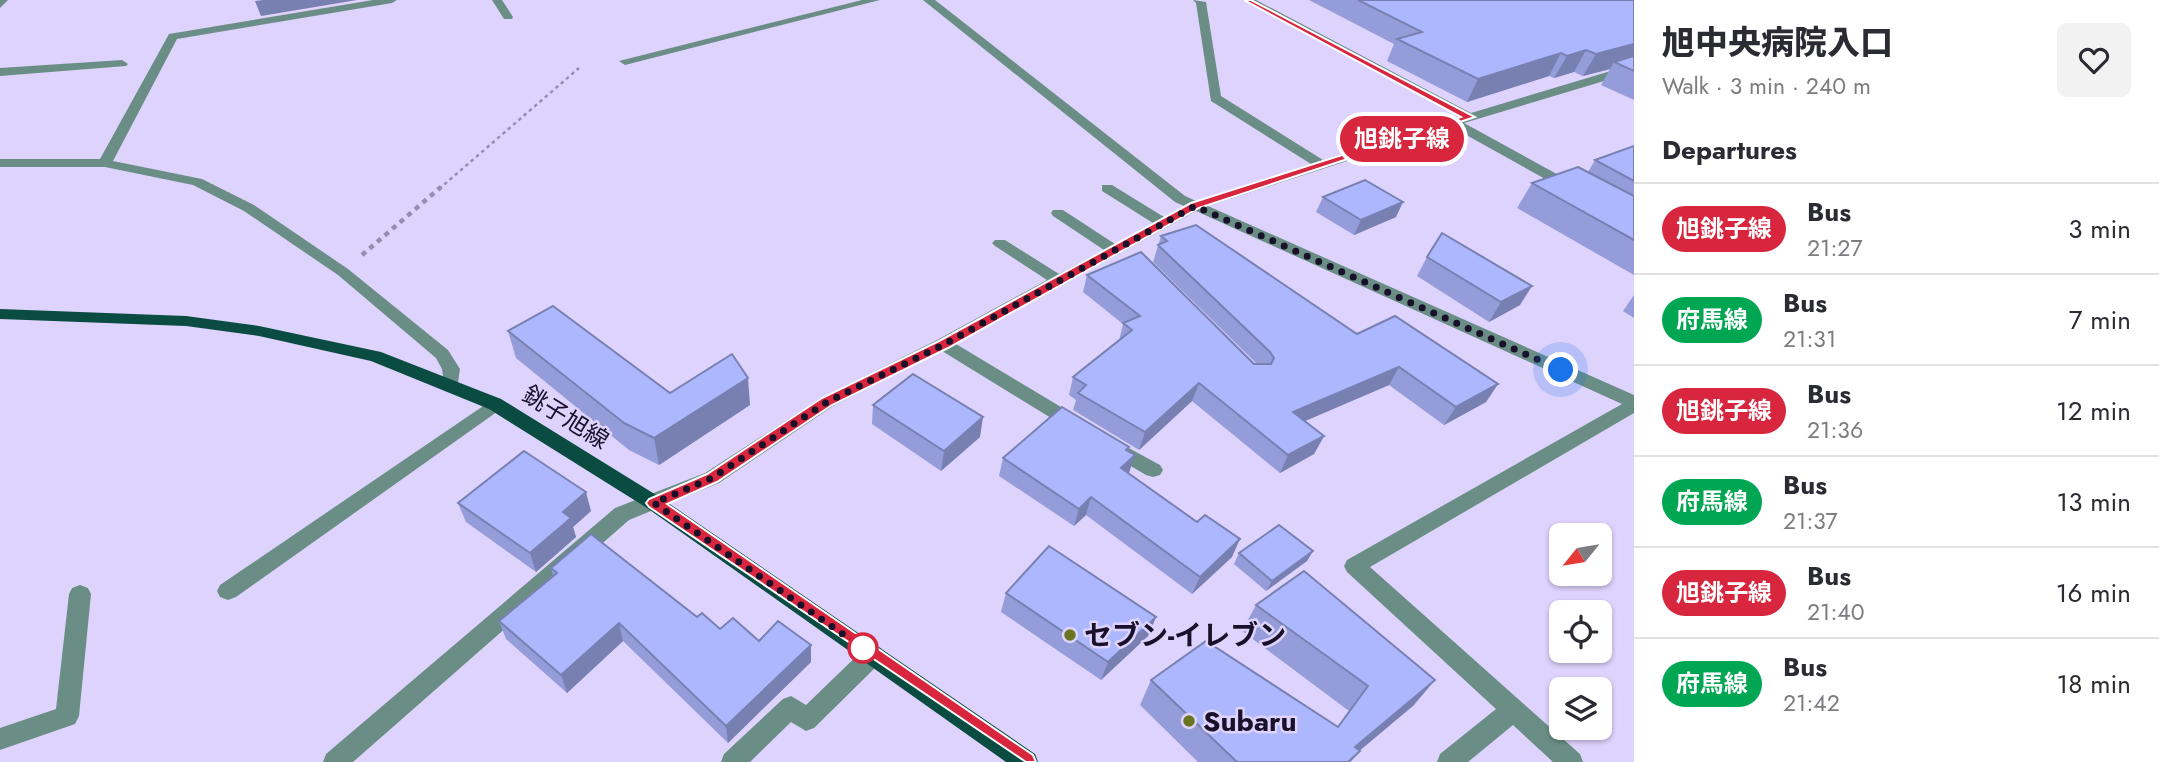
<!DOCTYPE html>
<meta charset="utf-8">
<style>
:root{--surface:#fff;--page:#f2f2f3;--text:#2b2b33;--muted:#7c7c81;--line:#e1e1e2}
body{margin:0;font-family:Jost,"Noto Sans JP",sans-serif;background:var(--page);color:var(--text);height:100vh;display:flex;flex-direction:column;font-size:26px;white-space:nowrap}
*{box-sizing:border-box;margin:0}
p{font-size:23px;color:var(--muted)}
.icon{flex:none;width:38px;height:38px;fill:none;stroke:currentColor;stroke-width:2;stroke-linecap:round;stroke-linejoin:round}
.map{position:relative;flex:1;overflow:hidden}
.details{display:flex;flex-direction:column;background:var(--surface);width:525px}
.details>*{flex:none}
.badge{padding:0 14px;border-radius:23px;font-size:24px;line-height:46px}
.needle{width:46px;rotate:240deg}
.fabs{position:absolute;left:1549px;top:523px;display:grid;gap:14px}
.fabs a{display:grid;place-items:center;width:63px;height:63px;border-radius:10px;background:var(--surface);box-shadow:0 2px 5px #0004;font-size:35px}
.you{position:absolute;width:35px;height:35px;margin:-18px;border:5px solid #fff;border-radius:50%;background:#1a73e8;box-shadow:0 0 0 10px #1a73e833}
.map>.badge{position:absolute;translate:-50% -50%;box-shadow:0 0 0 4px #fff}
h2{padding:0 28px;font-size:26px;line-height:63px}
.round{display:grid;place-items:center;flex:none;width:74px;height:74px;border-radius:10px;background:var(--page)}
.headline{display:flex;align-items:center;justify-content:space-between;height:119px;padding:0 28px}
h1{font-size:33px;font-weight:800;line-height:52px}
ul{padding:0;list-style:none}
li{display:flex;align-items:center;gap:21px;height:91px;padding:0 28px;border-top:2px solid var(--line)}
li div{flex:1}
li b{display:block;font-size:26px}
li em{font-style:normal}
li .badge{min-width:77px;font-weight:700;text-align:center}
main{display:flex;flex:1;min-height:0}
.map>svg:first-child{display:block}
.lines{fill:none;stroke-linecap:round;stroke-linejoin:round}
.path-far1{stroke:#978db1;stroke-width:2.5;stroke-dasharray:3.5 3.5;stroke-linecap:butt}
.path{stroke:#978db1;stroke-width:4.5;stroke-dasharray:5 5;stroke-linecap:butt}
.minor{fill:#6a8e85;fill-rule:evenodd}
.major{fill:#0a4c41;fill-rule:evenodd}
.wall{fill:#949dda}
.shaded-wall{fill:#7880b2}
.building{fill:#acb7fe;stroke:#7880b2;stroke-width:2}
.line{fill:#d7263d;stroke:#fff;stroke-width:2}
.walk{stroke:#191029;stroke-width:7;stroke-dasharray:0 12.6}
.poi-dot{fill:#697520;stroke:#ded3fd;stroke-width:2.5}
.stop-dot{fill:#fff;stroke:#d7263d;stroke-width:3.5}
.labels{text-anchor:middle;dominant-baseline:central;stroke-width:5;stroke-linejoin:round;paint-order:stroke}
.street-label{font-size:24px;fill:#191029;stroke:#ded3fd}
.near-poi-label{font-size:28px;font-weight:bold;fill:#191029;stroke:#ded3fd;text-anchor:start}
</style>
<main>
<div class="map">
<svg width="1634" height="762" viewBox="0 0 1634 762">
<rect width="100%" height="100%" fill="#ded3fd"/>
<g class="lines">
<path class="path-far1" d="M439,189L579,68"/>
<path class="path" d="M362,255L441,187"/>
<g class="minor">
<path d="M0,0H8L0,8Z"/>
<path d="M373,0H397L392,3L177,39L113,161L202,179L254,205L348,269L448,350L460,369L457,389H445L442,369L436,358L338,275L244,211L193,185L105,167H0V159H100L169,34Z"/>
<path d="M492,0H502L513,17L512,19H504Z"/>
<path d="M862,0H880L625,65L619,61Z"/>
<path d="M923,0H935L1185,196L1196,201L1311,164L1211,101L1196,3L1193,0L1206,2L1221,96L1323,160L1459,116L1243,0H1256L1471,113L1634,64V72L1464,123L1575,184V190H1565L1452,127L1208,206L1634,395V413L1370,567L1580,754L1583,762H1553L1513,725L1468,762H1437L1440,754L1496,709L1347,572L1344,566L1347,560L1622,404L1196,211L956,344L1081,419L1084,424L1081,429H1069L942,351L833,406L719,483L629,520L353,762H323L326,754L615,508L705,473L821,398L937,340L1047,280L995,246L992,243L995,240H1005L1059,274L1104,250L1053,216L1051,213L1053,210H1063L1115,244L1153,223L1102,191V185H1112L1164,217L1184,206L1175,202Z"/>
<path d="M122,60L128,64L126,66L0,76V68Z"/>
<path d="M495,398L501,399L504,404L501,409L236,597L228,600L220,597L217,591L220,585Z"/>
<path d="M1114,440L1160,465L1163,470L1160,475L1153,477L1146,475L1107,452L1105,447L1107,442Z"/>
<path d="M80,585L88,588L91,594L79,716L75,724L0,750V728L56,709L69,594L72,588Z"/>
<path d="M873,645L881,648L884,655L881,662L814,728L806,731L791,722L750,762H721L724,754L783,699L791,696L806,705L865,648Z"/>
</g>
<path class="major" d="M0,309L186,316L259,326L381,352L501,399L661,498L1035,754L1038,762H1006L647,508L489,409L371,361L259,336L186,326L0,319Z"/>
</g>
<g class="wall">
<path d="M1309,0H1634V100L1601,85L1610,69L1583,76L1574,72L1554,78L1549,76L1467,102L1387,61L1394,44Z"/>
<path d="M1634,146V275L1517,208L1532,183L1588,172L1595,160Z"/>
<path d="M1323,197L1396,217L1354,235L1316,212Z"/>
<path d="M1161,236L1357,334L1498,384L1486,402L1444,425L1389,385L1305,421L1324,436L1314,454L1280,473L1192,401L1139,450L1073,410L1076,400L1069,395L1073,377L1119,341L1123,324L1083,292L1087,275L1254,364H1257L1153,262Z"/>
<path d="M1427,257L1520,305L1489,322L1417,276Z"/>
<path d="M1634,295V318L1623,311Z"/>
<path d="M508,331L670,393L750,405L659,465L629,450L516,358Z"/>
<path d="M873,405L980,437L941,471L872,424Z"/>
<path d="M1129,447L1128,451V473L1232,557L1192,594L1086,515L1074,526L999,476L1003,458Z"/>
<path d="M458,503L591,511L573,527L576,537L536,572L466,522Z"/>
<path d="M1313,551L1307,561L1266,591L1234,564L1239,553Z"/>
<path d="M551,568L697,617L720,629L759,641L811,662L728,743L623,641L567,693L506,639L499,621L553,575Z"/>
<path d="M1006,593L1156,617L1148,636L1101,680L1001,612Z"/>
<path d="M1256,605L1414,705L1359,751L1351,762H1198L1140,705L1151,680L1338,726L1349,711L1242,631Z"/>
</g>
<g class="shaded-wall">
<path d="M263,0H357L261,16L255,1Z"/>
<path d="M1634,44V62H1614L1610,69L1583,76L1596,54Z"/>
<path d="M1586,50L1574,72L1554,78L1567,56Z"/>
<path d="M1561,53L1549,76L1467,102L1478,79Z"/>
<path d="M1403,202L1396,217L1354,235L1361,220Z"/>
<path d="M1532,286L1520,305L1489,322L1501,302Z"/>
<path d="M1399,367L1389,385L1284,430L1293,412Z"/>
<path d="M748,378L750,405L659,465L654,438Z"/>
<path d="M1199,383L1192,401L1139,450L1145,432Z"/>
<path d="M1498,384L1486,402L1444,425L1456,407Z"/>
<path d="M983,417L980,437L941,471L944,451Z"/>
<path d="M1324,436L1314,454L1280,473L1288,455Z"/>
<path d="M1135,455L1129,473L1116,486L1121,468Z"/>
<path d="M586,492L591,511L573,527L576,537L536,572L530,553L563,512Z"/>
<path d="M1091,497L1086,515L1074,526L1079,509Z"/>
<path d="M1240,539L1232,557L1192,594L1200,577Z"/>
<path d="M1313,551L1307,561L1266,591L1272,581Z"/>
<path d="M1156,617L1148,636L1101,680L1108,662Z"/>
<path d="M619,623L623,641L567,693L561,675Z"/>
<path d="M811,645V662L728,743L726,726Z"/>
<path d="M1435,680L1414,705L1346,762L1355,747Z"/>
</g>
<g class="building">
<path d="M1358,0H1634V44L1596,54L1586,50L1567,56L1561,53L1478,79L1397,39L1422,32Z"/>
<path d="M1634,56V71L1614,62Z"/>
<path d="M1634,146V181L1595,160Z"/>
<path d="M1578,167L1634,196V240L1532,183Z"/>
<path d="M1365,180L1403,202L1361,220L1323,197Z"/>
<path d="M1196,225L1357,334L1395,316L1498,384L1456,407L1399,367L1293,412L1324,436L1288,455L1199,383L1145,432L1078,393L1086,385L1073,377L1132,330L1123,323L1140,316L1087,275L1141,252L1254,364H1271L1274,358L1270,352L1158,245L1167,241L1161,236Z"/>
<path d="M1442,233L1532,286L1501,302L1427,257Z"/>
<path d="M553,306L670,393L732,354L748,378L654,438L624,423L508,331Z"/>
<path d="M913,374L983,417L944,451L873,405Z"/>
<path d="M1062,407L1129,447L1126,450L1135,455L1121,468L1197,522L1205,515L1240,539L1200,577L1091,497L1079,509L1003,458Z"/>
<path d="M524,451L586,492L563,512L571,518L530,553L458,503Z"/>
<path d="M1279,525L1313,551L1272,581L1239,553Z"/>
<path d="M591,534L697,617L702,613L720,629L733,618L759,641L778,621L811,645L726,726L619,623L561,675L499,621L557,573L551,568Z"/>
<path d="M1049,546L1156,617L1108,662L1006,593Z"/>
<path d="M1304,571L1435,680L1355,747L1360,751L1348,762H1237L1151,680L1206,641L1338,727L1368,686L1256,605Z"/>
</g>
<path class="line" d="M1244,0H1251L1475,117L1199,208L948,348L832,405L717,482L667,504L1033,755L1036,762H1026L649,507L646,503L649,499L707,474L822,398L939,341L1191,203L1461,117Z"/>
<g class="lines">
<path class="walk" d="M863,648L654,503L712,478L827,402L943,345L1195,206L1561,370"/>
</g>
<g class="poi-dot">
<circle cx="1070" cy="635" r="7"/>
<circle cx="1189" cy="721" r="7"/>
</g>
<circle class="stop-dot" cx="863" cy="648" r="14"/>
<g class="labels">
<g class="street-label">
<text transform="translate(566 417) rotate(32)">銚子旭線</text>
</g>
<g class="near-poi-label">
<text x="1084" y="635">セブン-イレブン</text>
<text x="1203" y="721">Subaru</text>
</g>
</g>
</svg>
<div class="fabs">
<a><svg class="needle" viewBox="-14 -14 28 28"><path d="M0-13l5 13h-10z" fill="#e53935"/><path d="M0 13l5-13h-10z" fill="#7c7c81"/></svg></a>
<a><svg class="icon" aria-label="locate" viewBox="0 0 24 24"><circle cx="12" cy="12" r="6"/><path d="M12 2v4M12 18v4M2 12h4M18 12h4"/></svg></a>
<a><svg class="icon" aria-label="layers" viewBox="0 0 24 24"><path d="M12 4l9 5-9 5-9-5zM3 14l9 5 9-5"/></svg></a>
</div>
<div class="you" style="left:1561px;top:370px"></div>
<b class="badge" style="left:1402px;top:139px;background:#d7263d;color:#fff">旭銚子線</b>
</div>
<section class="details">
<div class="headline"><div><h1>旭中央病院入口</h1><p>Walk · 3 min · 240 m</p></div><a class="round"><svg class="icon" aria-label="heart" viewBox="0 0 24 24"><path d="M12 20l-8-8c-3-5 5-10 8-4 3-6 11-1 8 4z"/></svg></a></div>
<h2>Departures</h2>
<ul>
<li><span class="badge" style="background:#d7263d;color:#fff">旭銚子線</span><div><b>Bus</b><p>21:27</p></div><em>3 min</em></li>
<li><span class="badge" style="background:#00a651;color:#fff">府馬線</span><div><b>Bus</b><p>21:31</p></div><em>7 min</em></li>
<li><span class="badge" style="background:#d7263d;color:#fff">旭銚子線</span><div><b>Bus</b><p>21:36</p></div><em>12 min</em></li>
<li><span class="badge" style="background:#00a651;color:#fff">府馬線</span><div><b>Bus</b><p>21:37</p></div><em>13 min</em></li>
<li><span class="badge" style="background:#d7263d;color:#fff">旭銚子線</span><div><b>Bus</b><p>21:40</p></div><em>16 min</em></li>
<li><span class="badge" style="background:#00a651;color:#fff">府馬線</span><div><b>Bus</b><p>21:42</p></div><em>18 min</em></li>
</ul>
</section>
</main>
